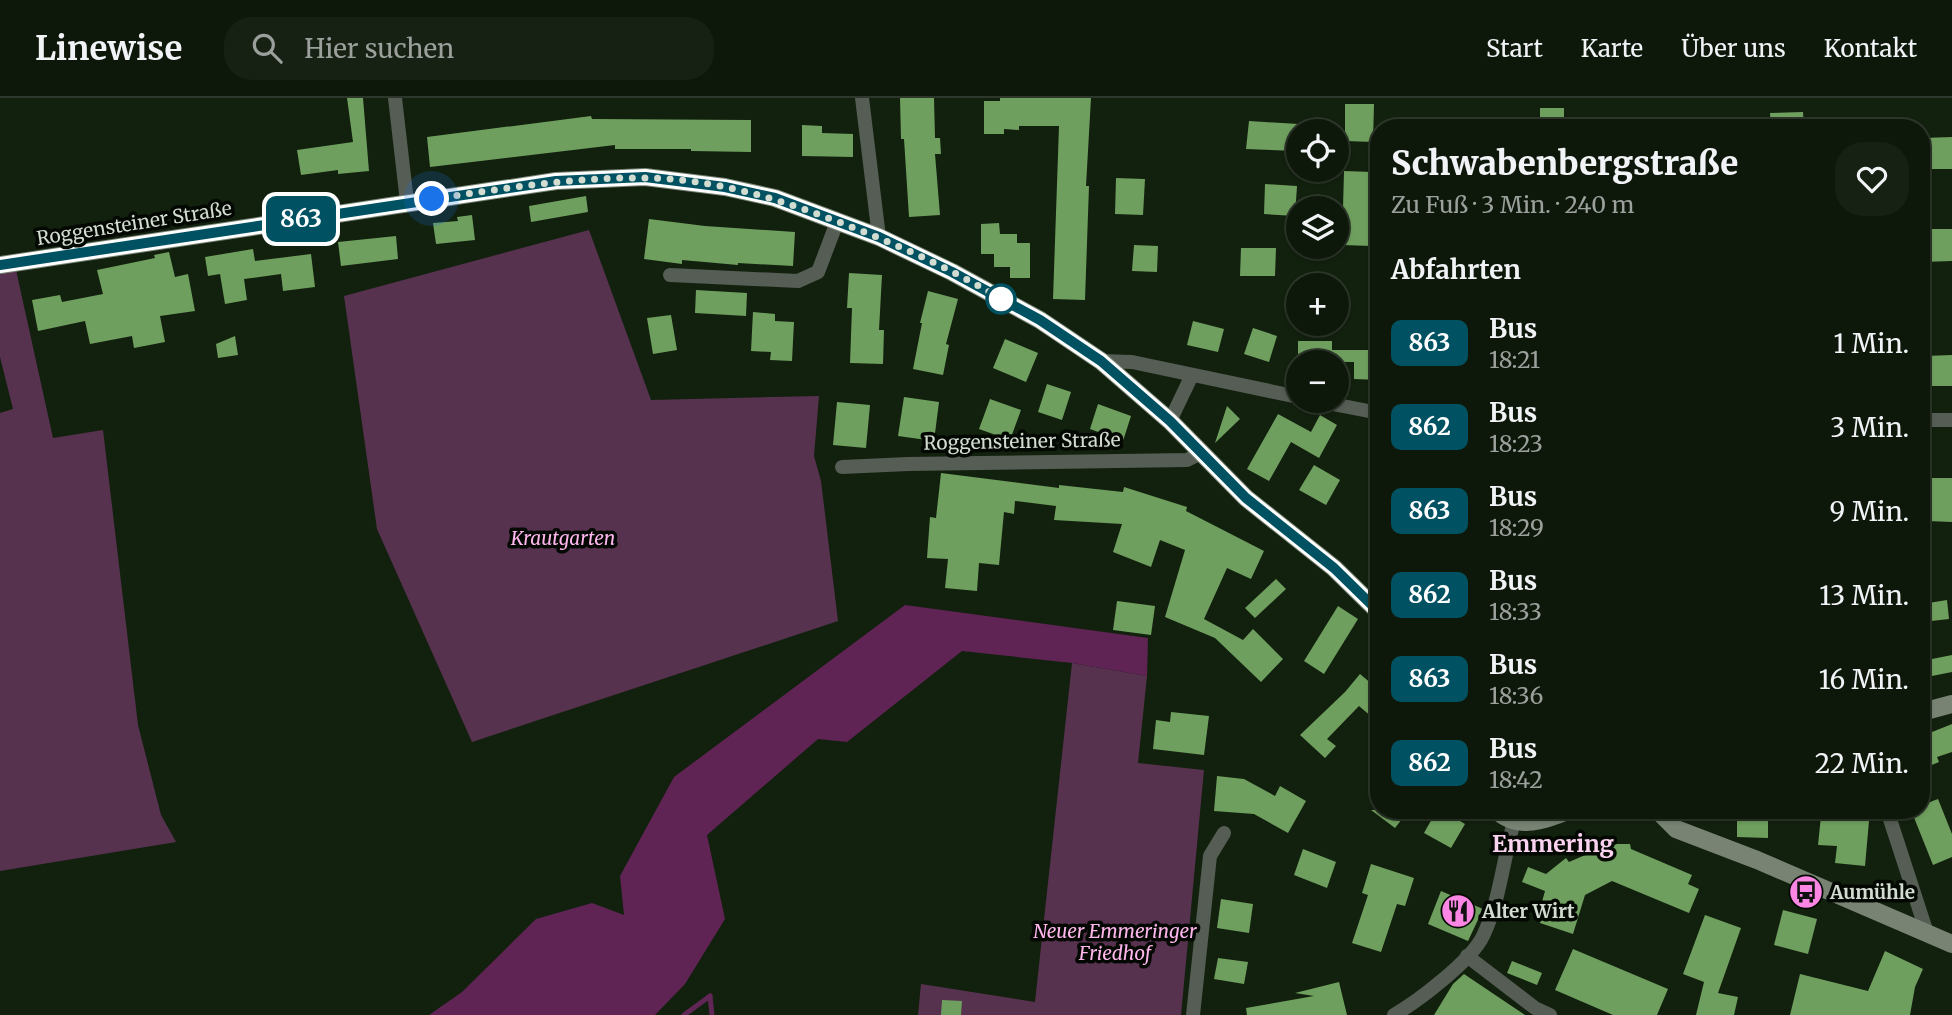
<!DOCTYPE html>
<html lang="de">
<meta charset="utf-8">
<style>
:root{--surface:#0e180a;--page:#172113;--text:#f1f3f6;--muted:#9ba09c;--line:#2e372b}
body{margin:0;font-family:Merriweather,serif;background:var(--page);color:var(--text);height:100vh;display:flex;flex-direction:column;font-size:26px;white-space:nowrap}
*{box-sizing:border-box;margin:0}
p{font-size:23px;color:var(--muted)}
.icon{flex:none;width:38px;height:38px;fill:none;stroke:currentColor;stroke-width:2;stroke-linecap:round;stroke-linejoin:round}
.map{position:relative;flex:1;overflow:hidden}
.drawer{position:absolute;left:1370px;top:21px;width:560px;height:700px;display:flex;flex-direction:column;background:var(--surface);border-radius:28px;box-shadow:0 2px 5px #0004,0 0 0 2px var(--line)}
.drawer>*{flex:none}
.badge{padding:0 14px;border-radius:10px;font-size:24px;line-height:46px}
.buttons{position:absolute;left:1286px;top:21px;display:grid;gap:14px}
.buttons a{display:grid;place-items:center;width:63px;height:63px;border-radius:50%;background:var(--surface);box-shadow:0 2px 5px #0004,0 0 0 2px var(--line);font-size:35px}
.you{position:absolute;width:35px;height:35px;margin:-18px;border:5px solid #fff;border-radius:50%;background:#1a73e8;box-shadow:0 0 0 10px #1a73e833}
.map>.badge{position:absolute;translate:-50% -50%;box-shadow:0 0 0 4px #fff}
h2{padding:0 21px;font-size:26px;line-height:63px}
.round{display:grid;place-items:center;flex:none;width:74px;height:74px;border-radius:28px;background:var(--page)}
.overview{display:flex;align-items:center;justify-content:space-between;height:119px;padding:0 21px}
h1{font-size:33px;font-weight:800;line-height:52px}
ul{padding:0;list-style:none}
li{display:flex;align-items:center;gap:21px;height:84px;padding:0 21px}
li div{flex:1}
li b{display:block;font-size:26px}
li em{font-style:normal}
li .badge{min-width:77px;font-weight:700;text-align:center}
header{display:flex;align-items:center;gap:42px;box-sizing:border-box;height:98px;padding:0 35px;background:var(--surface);border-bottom:2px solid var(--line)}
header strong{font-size:33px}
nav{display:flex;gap:38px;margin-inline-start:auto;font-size:24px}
.search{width:490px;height:63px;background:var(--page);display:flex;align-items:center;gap:18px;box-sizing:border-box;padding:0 24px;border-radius:28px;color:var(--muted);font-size:26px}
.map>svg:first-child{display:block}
.green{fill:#57324f}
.forest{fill:#5f2454}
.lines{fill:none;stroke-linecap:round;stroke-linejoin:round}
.stream{stroke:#602655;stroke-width:5}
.building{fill:#6f9f5e}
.street{stroke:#565d54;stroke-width:14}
.secondary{stroke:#788374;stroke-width:18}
.line-casing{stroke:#fff;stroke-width:16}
.line{stroke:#005262;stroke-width:10}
.walk{stroke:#d3dcd0;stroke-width:7;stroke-dasharray:0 12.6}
.stop-dot{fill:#fff;stroke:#005262;stroke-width:3.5}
.labels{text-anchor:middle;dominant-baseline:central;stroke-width:7;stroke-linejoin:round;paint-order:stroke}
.street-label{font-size:19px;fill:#d3dcd0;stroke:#040803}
.park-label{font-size:19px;font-style:italic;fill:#ffb6ed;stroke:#040803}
.poi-label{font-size:19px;font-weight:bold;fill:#d3dcd0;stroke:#040803;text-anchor:start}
.quarter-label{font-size:23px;font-weight:bold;fill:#fbd2f0;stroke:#040803}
</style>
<header>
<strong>Linewise</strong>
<div class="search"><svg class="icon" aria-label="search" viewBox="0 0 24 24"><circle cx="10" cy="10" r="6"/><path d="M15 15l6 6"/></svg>Hier suchen</div>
<nav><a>Start</a><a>Karte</a><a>Über uns</a><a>Kontakt</a></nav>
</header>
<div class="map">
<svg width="1952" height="917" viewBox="0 0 1952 917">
<rect width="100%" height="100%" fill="#12200e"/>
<g class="green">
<path d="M589,132L651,302L819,298L814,358L821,383L838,523L472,644L377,431L344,198Z"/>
<path d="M16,172L53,340L103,332L138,627L161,717L176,744L0,773V315L13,311L0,259V175Z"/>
<path d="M1072,565L1147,578L1138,665L1204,672L1181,917H918L921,886L1035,904Z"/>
</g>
<path class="forest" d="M905,507L1148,540L1147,578L1072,565L962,553L847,644L818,641L707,737L725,821L685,886L655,917H429L462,894L536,821L592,805L624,817L620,778L674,679Z"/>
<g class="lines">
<g class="stream">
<path d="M710,898L712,917"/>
<path d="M684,917L710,898"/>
</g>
</g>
<g class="building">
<path d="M347,0H363L369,73L338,76V72L301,77L297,52L353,44Z"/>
<path d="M900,0H934L935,40H940L941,56H935L940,117L909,119L904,41H901Z"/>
<path d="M1000,0H1091L1086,88H1089L1085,202L1053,201L1059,28H1019V32L1004,31V36H984V3H1000Z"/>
<path d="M1345,6H1374L1373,44L1345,43Z"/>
<rect x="1540" y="10" width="24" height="20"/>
<path d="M1803,14L1804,30H1771L1770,15Z"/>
<path d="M591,18L592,21L751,22V54L691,53V51H615V47L430,69L427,39Z"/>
<path d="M1249,23L1298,26L1297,53L1246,51Z"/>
<path d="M802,27L822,28V35L853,36V59L802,58Z"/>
<path d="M1952,39V71H1922V40Z"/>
<path d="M1344,73L1372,74L1370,130H1372V148L1342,147Z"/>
<path d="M1116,80L1145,81L1143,117L1115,116Z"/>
<path d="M1265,86L1297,88L1295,118L1264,116Z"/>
<path d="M586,98L588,114L531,124L529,108Z"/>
<path d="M472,117L475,142L436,146L433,125L458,123L457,119Z"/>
<path d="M649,121L705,128L795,134L793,168L738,165V167L682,162V166L644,161Z"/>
<path d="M999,125L1000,136H1017V145H1030V180H1010V169H994V156H981V126Z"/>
<path d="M1922,131H1952V163L1922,164Z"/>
<path d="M396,138L398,161L341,168L338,144Z"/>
<path d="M1134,147L1158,148L1157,174L1132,173Z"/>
<path d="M1241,150H1276L1275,178H1240Z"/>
<path d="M253,151L255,163L311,156L315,189L283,193L281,176L244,181L247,202L225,206L220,176L208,178L205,159Z"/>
<path d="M169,154L175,179L188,176L195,213L160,218L165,244L134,250L132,238L90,246L85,223L38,233L32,202L60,197L62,204L103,196L97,172L155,160L154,157Z"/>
<path d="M849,175L882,177L879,232H884L883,266L850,265L852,210H847Z"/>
<path d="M696,192L747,195L746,218L695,215Z"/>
<path d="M928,193L958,201L946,246L949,247L943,277L913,271L922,225H920Z"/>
<path d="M753,214L775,216V223L794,224L792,263L770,262L771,254L751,253Z"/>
<path d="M671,217L677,252L653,256L647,220Z"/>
<path d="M1193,223L1224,231L1218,254L1187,247Z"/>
<path d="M1253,230L1277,238L1269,264L1244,256Z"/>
<path d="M235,238L238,257L218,260L216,246Z"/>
<path d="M1005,241L1038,255L1026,284L993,270Z"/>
<path d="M1298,243H1332V252H1379V282L1354,281V264H1298Z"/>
<path d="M1952,257V288H1925V258Z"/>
<path d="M1047,286L1071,294L1062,322L1038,314Z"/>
<path d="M904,299L939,304L934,343L898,338Z"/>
<path d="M990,301L1021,312L1010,342L979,331Z"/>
<path d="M837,304L870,307L866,350L833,347Z"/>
<path d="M1098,306L1131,318L1123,343L1090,331Z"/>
<path d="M1227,308L1240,321L1215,345Z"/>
<path d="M1278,316L1311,334L1320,317L1337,327L1319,360L1291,344L1269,383L1247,371Z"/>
<path d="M1314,367L1340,382L1326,407L1299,392Z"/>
<path d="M941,375L1059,390V387L1123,394L1124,389L1187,409L1186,413L1264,453L1251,481L1227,470L1204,521L1243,542L1253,531L1283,561L1261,584L1215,540L1165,519L1185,452L1160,442L1151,469L1113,454L1122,426L1054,422L1056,408L1015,403L1014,416L1004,414L999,467L979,465L977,493L945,490L948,461L927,460L930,419L936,420Z"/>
<path d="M1928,380H1952V424L1927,423Z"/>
<path d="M1276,481L1286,491L1255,520L1245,510Z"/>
<path d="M1947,502L1949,521L1922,524V506Z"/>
<path d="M1117,503L1155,508L1151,537L1113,532Z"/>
<path d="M1338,508L1358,521L1324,576L1304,563Z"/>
<path d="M1952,557V574L1922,580V563Z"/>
<path d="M1360,576L1379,592V625L1359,608L1327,641L1336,648L1325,660L1300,637L1345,594Z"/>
<path d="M1171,614L1209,618L1204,657L1153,651L1156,622L1170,624Z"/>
<path d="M1952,626V654L1937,659L1939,664L1922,671V638Z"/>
<path d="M1217,678L1244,681L1275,698L1280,688L1306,703L1288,735L1254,716L1214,713Z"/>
<path d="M1938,701L1952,736V759L1933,767L1911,712H1922V707Z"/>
<path d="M1371,712H1409L1395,730Z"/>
<path d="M1437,712H1442L1465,726L1451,750L1424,735Z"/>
<path d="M1737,715L1768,716V740L1737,739Z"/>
<path d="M1821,718L1869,723L1865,768L1835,765L1837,748L1818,747Z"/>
<path d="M1599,746H1630L1631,751L1692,777L1688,786L1699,791L1689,815L1612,783L1585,797L1573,836L1540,825L1544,812L1540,811L1545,793L1522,784L1528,769L1546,776L1566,760L1569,764L1599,751Z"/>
<path d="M1303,751L1336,764L1327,790L1294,777Z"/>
<path d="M1371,766L1414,780L1405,808L1397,806L1381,854L1352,845L1368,797L1362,795Z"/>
<path d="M1441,793L1483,811L1468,843L1428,826Z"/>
<path d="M1221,801L1253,806L1249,835L1217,830Z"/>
<path d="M1783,812L1817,821L1808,856L1774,847Z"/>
<path d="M1705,817L1741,830L1718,895L1738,899L1734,917H1696L1704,884L1683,876Z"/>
<path d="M1573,851L1668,891L1657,917H1613L1555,892Z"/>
<path d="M1885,853L1923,871L1915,889L1910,917H1790L1800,876L1868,893Z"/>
<path d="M1218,860L1248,864L1244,886L1214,881Z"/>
<path d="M1512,863L1542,875L1537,887L1507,875Z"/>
<path d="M1464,876L1525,917H1434L1453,886Z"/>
<path d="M1339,884L1347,917H1247L1246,910L1314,898L1295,895Z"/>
<path d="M942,902L962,903L961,917H941Z"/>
</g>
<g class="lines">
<g class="street">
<path d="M395,0L407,104"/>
<path d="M862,0L879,139"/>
<path d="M670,177L798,183L818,174L837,124"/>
<path d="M1101,263L1132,264L1298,299"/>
<path d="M1317,303L1379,315"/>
<path d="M1922,322H1952"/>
<path d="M1170,323L1192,277"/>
<path d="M842,369L908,366L1187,362L1201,355"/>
<path d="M1887,712L1927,835"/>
<path d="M1467,858L1535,910L1550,917"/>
<path d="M1193,917L1210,758L1224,735"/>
<path d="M1394,917C1418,903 1471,863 1483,838C1500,803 1503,761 1514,724"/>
</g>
<g class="secondary">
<path d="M0,167L556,83L645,79L725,89L775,100L879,139L952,174L1040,222L1101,263L1170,323L1246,400L1334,470L1379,514"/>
<path d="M1922,614L1952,606"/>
<path d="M1496,712C1518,733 1546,722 1570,712"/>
<path d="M1657,712L1676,731L1757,762L1952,846"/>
</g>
</g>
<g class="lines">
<g class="line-casing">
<path id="line" d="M0,167L556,83L645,79L725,89L775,100L879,139L952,174L1040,222L1101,263L1170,323L1246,400L1334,470L1379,514"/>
</g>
<use href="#line" class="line"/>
<path class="walk" d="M432,101C502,91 572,79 643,80C713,80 779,101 844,126C898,147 952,171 1001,201"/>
</g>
<defs>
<g id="bus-disc" transform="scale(1.75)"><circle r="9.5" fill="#fc86e3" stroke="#040803"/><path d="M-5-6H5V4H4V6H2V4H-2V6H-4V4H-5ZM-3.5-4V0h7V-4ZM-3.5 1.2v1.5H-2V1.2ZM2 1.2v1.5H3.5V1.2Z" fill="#111"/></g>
<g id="restaurant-disc" transform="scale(1.75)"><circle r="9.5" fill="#fc86e3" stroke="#040803"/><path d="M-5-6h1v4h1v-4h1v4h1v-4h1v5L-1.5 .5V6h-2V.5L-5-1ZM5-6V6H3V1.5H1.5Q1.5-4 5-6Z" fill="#111"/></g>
</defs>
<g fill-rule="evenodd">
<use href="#bus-disc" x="1806" y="794"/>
<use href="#restaurant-disc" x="1458" y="813"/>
</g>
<circle class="stop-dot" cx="1001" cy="201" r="14"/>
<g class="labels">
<g class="street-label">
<text transform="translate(134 125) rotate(-9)">Roggensteiner Straße</text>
<text transform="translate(1022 343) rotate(-1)">Roggensteiner Straße</text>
</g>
<g class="park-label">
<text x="563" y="440">Krautgarten</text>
<text x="1115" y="833">Neuer Emmeringer<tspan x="1115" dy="22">Friedhof</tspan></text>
</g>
<g class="poi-label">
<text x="1830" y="794">Aumühle</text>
<text x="1482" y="813">Alter Wirt</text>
</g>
<g class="quarter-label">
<text x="1553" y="745">Emmering</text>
</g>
</g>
</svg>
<div class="buttons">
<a><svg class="icon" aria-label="locate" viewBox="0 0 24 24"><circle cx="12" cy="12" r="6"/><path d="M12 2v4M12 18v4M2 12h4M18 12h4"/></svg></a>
<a><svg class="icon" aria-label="layers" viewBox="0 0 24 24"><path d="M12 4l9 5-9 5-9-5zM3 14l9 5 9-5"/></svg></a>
<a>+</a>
<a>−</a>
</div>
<div class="you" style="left:432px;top:101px"></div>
<b class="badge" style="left:301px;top:121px;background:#005262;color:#fff">863</b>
<section class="drawer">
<div class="overview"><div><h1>Schwabenbergstraße</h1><p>Zu Fuß · 3 Min. · 240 m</p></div><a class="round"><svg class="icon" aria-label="heart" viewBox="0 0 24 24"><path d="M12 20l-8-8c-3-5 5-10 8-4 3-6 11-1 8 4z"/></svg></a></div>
<h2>Abfahrten</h2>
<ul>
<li><span class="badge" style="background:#005262;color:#fff">863</span><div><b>Bus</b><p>18:21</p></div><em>1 Min.</em></li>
<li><span class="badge" style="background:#005262;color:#fff">862</span><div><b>Bus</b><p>18:23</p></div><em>3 Min.</em></li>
<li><span class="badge" style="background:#005262;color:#fff">863</span><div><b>Bus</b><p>18:29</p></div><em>9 Min.</em></li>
<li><span class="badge" style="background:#005262;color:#fff">862</span><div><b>Bus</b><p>18:33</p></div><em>13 Min.</em></li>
<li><span class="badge" style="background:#005262;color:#fff">863</span><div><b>Bus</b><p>18:36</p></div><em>16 Min.</em></li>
<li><span class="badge" style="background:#005262;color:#fff">862</span><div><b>Bus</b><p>18:42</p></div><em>22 Min.</em></li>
</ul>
</section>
</div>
